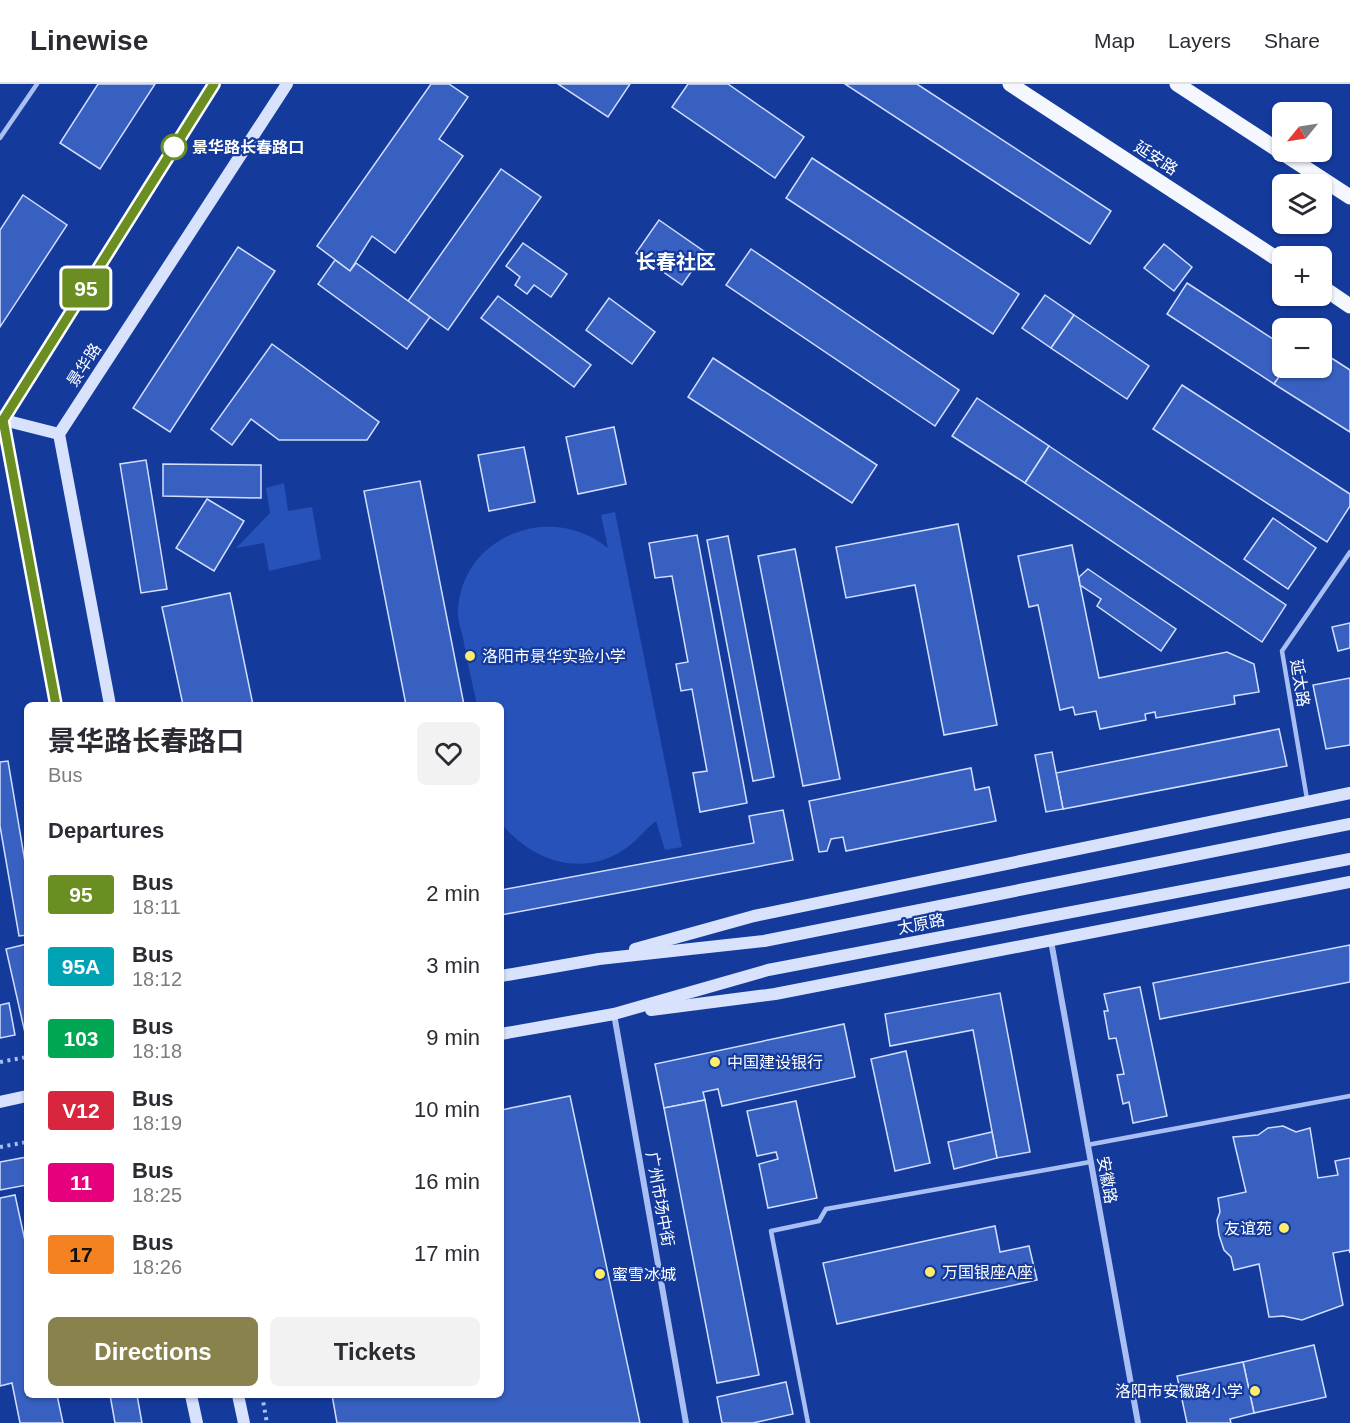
<!DOCTYPE html>
<meta charset="utf-8">
<style>
:root{--surface:#fff;--page:#f2f2f3;--text:#2b2b33;--muted:#7c7c81;--line:#e1e1e2;--accent:#8a824c}
body{margin:0;font-family:Helvetica,"Noto Sans SC",sans-serif;background:var(--page);color:var(--text);height:100vh;display:flex;flex-direction:column;font-size:22px;white-space:nowrap}
*{box-sizing:border-box;margin:0}
p{font-size:20px;color:var(--muted)}
.icon{flex:none;width:33px;height:33px;fill:none;stroke:currentColor;stroke-width:2;stroke-linecap:round;stroke-linejoin:round}
.map{position:relative;flex:1;overflow:hidden}
.sheet{position:absolute;left:24px;top:618px;width:480px;height:696px;display:flex;flex-direction:column;background:var(--surface);border-radius:9px;box-shadow:0 2px 4px #0004}
.sheet>*{flex:none}
.badge{padding:0 12px;border-radius:4px;font-size:21px;line-height:39px}
.needle{width:39px;rotate:240deg}
.fabs{position:absolute;left:1272px;top:18px;display:grid;gap:12px}
.fabs a{display:grid;place-items:center;width:60px;height:60px;border-radius:9px;background:var(--surface);box-shadow:0 2px 4px #0004;font-size:30px}
.map>.badge{position:absolute;translate:-50% -50%;box-shadow:0 0 0 3px #fff}
h2{padding:0 24px;font-size:22px;line-height:54px}
.round{display:grid;place-items:center;flex:none;width:63px;height:63px;border-radius:9px;background:var(--page)}
.overview{display:flex;align-items:center;justify-content:space-between;height:102px;padding:0 24px}
h1{font-size:28px;font-weight:700;line-height:45px}
.action{display:flex;gap:12px;margin-top:auto;padding:12px 24px}
.action a{flex:1;height:69px;border-radius:9px;background:var(--accent);color:#fff;font-size:24px;font-weight:700;line-height:69px;text-align:center}
.action a+a{background:var(--page);color:var(--text)}
ul{padding:0;list-style:none}
li{display:flex;align-items:center;gap:18px;height:72px;padding:0 24px}
li div{flex:1}
li b{display:block;font-size:22px}
li em{font-style:normal}
li .badge{min-width:66px;font-weight:700;text-align:center}
header{display:flex;align-items:center;gap:36px;box-sizing:border-box;height:84px;padding:0 30px;background:var(--surface);border-bottom:2px solid var(--line)}
header strong{font-size:28px}
nav{display:flex;gap:33px;margin-inline-start:auto;font-size:21px}
.map>svg:first-child{display:block}
.green{fill:#2752ba}
.building{fill:#3860c1;stroke:#d1defd;stroke-width:1.5}
.lines{fill:none;stroke-linecap:round;stroke-linejoin:round}
.path{stroke:#a9bff3;stroke-width:4;stroke-dasharray:3 4.5;stroke-linecap:butt}
.lane{stroke:#a9bff3;stroke-width:4.5}
.street{stroke:#a9bff3;stroke-width:6}
.secondary{stroke:#d8e2fd;stroke-width:12}
.primary{stroke:#f5f7ff;stroke-width:15}
.line-casing{stroke:#fff;stroke-width:14}
.line{stroke:#6b8e23;stroke-width:9}
.stop-dot{fill:#fff;stroke:#6b8e23;stroke-width:3}
.poi-dot{fill:#ffec6b;stroke:#143a9c;stroke-width:2}
.labels{text-anchor:middle;dominant-baseline:central;stroke-width:4.5;stroke-linejoin:round;paint-order:stroke}
.stop-label{font-size:16px;font-weight:bold;fill:#fff;stroke:#143a9c;text-anchor:start}
.street-label{font-size:16px;fill:#fff;stroke:#143a9c}
.poi-label{font-size:16px;fill:#fff;stroke:#143a9c;text-anchor:start}
.quarter-label{font-size:20px;font-weight:bold;fill:#fff;stroke:#143a9c}
</style>
<header>
<strong>Linewise</strong>
<nav><a>Map</a><a>Layers</a><a>Share</a></nav>
</header>
<div class="map">
<svg width="1350" height="1339" viewBox="0 0 1350 1339">
<rect width="100%" height="100%" fill="#143a9c"/>
<g class="green">
<path d="M284,399L288,427L312,423L321,475L269,487L264,459L236,464L270,429L266,404Z"/>
<path d="M615,428L682,763L665,766L656,737C646,745 638,755 629,762C586,795 533,779 501,739V621H477C472,599 467,576 463,554C461,545 457,535 458,527C461,452 551,417 608,464L601,431Z"/>
</g>
<g class="building">
<path d="M98,0H155L100,85L60,59Z"/>
<path d="M431,0H449L468,13L439,55L463,72L395,169L372,152L350,187L317,162Z"/>
<path d="M558,0H630L608,33Z"/>
<path d="M688,0H728L804,53L775,94L672,23Z"/>
<path d="M845,0H917L1111,127L1090,160Z"/>
<path d="M812,74L1019,210L993,250L786,114Z"/>
<path d="M501,85L541,113L448,246L408,217Z"/>
<path d="M23,111L67,141L0,243V146Z"/>
<path d="M659,136L705,168L682,201L636,169Z"/>
<path d="M523,159L567,190L551,213L534,201L527,210L515,201L520,193L506,182Z"/>
<path d="M1164,160L1192,183L1174,207L1144,184Z"/>
<path d="M238,163L275,187L170,348L133,324Z"/>
<path d="M751,165L959,306L935,342L726,201Z"/>
<path d="M335,176L350,187L356,179L430,233L407,265L318,200Z"/>
<path d="M1187,199L1282,261V284H1285L1274,300L1167,230Z"/>
<path d="M1045,211L1074,231L1051,264L1022,244Z"/>
<path d="M498,212L591,281L574,303L481,234Z"/>
<path d="M609,214L655,248L632,280L586,246Z"/>
<path d="M1074,231L1149,282L1127,315L1051,264Z"/>
<path d="M272,260L379,338L367,356H279L251,335L232,361L211,345Z"/>
<path d="M1322,268L1350,286V348L1274,300L1285,284H1322Z"/>
<path d="M713,274L877,381L852,419L688,313Z"/>
<path d="M1182,301L1350,410V422L1327,458L1153,345Z"/>
<path d="M977,314L1049,362L1025,399L952,352Z"/>
<path d="M614,343L626,400L578,410L566,353Z"/>
<path d="M1049,362L1286,521L1262,558L1025,399Z"/>
<path d="M524,363L535,418L489,427L478,371Z"/>
<path d="M146,376L167,505L141,509L120,380Z"/>
<path d="M163,380L261,381V414L163,412Z"/>
<path d="M420,397L464,621H406L364,407Z"/>
<path d="M207,415L244,437L214,487L176,464Z"/>
<path d="M1273,434L1316,464L1288,505L1244,475Z"/>
<path d="M958,440L997,641L944,651L915,501L846,514L836,463Z"/>
<path d="M697,451L747,719L700,728L693,689L707,687L692,605L681,607L676,580L688,578L672,492L655,494L649,459Z"/>
<path d="M728,452L774,693L753,697L707,456Z"/>
<path d="M1072,461L1099,594L1227,568L1254,580L1259,608L1234,612L1235,620L1156,634L1155,628L1145,630L1146,636L1100,645L1096,627L1075,631L1073,623L1060,626L1038,521L1029,523L1018,472Z"/>
<path d="M795,465L840,695L803,702L758,472Z"/>
<path d="M1088,485L1176,545L1161,567L1097,522L1101,515L1080,501L1079,493Z"/>
<path d="M230,509L253,621H183L162,523Z"/>
<path d="M1350,539V564L1338,567L1332,543Z"/>
<path d="M1350,594V661L1326,665L1313,601Z"/>
<path d="M1279,645L1287,682L1063,725L1056,689Z"/>
<path d="M1052,668L1063,725L1046,728L1035,671Z"/>
<path d="M8,677L27,790V851L19,852L0,742V678Z"/>
<path d="M971,684L975,706L989,703L996,737L846,767L843,753L831,755L827,767L819,768L809,717Z"/>
<path d="M783,726L793,776L501,831V806L754,759L749,732Z"/>
<path d="M27,860V948L25,949L6,865Z"/>
<path d="M1350,861V898L1160,935L1153,899Z"/>
<path d="M1140,903L1167,1032L1133,1039L1129,1018L1123,1020L1117,991L1124,990L1116,954L1109,955L1104,927H1108L1104,910Z"/>
<path d="M1000,909L1030,1068L997,1074L973,946L890,962L885,930Z"/>
<path d="M9,919L15,951L0,954V921Z"/>
<path d="M844,940L855,993L722,1022L718,1005L703,1008L705,1016L664,1024L655,980Z"/>
<path d="M906,967L930,1079L895,1087L871,975Z"/>
<path d="M570,1012L640,1339H337L332,1311H501V1026Z"/>
<path d="M705,1016L759,1291L717,1299L664,1024Z"/>
<path d="M796,1017L817,1114L768,1124L759,1080L778,1075L776,1068L757,1072L747,1027Z"/>
<path d="M1283,1042L1296,1048L1310,1044L1318,1094L1338,1091L1335,1077L1350,1074V1169L1349,1166L1333,1169L1343,1221L1302,1236L1283,1232L1269,1233L1259,1180L1234,1186L1231,1173L1224,1166L1219,1151L1217,1136L1220,1128L1218,1114L1246,1108L1233,1053L1258,1051L1268,1044Z"/>
<path d="M992,1048L997,1074L954,1085L948,1058Z"/>
<path d="M27,1073V1101L0,1106V1078Z"/>
<path d="M15,1111L27,1166V1311H57L63,1339H20L12,1299L0,1302V1114Z"/>
<path d="M995,1142L1000,1168L1029,1162L1037,1196L837,1240L823,1179Z"/>
<path d="M1314,1261L1326,1313L1254,1329L1243,1278Z"/>
<path d="M1243,1278L1254,1329L1230,1335L1231,1339H1187L1177,1292Z"/>
<path d="M786,1298L793,1330L753,1339H722L717,1313Z"/>
<path d="M110,1311H137L142,1339H115Z"/>
</g>
<g class="lines">
<g class="path">
<path d="M0,978L27,973"/>
<path d="M0,1063L27,1058"/>
<path d="M262,1311L267,1339"/>
</g>
<g class="lane">
<path d="M0,54L37,0"/>
<path d="M1307,715L1282,567L1350,468"/>
<path d="M1087,1061L1350,1012"/>
<path d="M808,1339L771,1147L819,1137L826,1125L1090,1078"/>
</g>
<g class="street">
<path d="M1051,857L1138,1339"/>
<path d="M614,930L686,1339"/>
</g>
<g class="secondary">
<path d="M0,335L59,350"/>
<path d="M56,621L3,337L214,0"/>
<path d="M110,621L59,350L287,0"/>
<path d="M635,865L754,832L1350,709"/>
<path d="M501,892L599,875L764,857L1350,740"/>
<path d="M651,926L775,910L1350,798"/>
<path d="M501,950L614,930L768,886L1350,775"/>
<path d="M0,1018L27,1012"/>
<path d="M191,1311L197,1339"/>
<path d="M238,1311L244,1339"/>
</g>
<g class="primary">
<path d="M1010,0L1282,178"/>
<path d="M1177,0L1350,113"/>
<path d="M1322,203L1350,222"/>
</g>
</g>
<g class="lines">
<g class="line-casing">
<path id="line" d="M56,621L3,336L214,0"/>
</g>
<use href="#line" class="line"/>
</g>
<circle class="stop-dot" cx="174" cy="63" r="12"/>
<g class="poi-dot">
<circle cx="470" cy="572" r="6"/>
<circle cx="715" cy="978" r="6"/>
<circle cx="1284" cy="1144" r="6"/>
<circle cx="930" cy="1188" r="6"/>
<circle cx="600" cy="1190" r="6"/>
<circle cx="1255" cy="1307" r="6"/>
</g>
<g class="labels">
<g class="stop-label">
<text x="192" y="63">景华路长春路口</text>
</g>
<g class="street-label">
<text transform="translate(1156 74) rotate(33)">延安路</text>
<text transform="translate(84 281) rotate(-57)">景华路</text>
<text transform="translate(1300 599) rotate(81)">延太路</text>
<text transform="translate(921 840) rotate(-11)">太原路</text>
<text transform="translate(1107 1096) rotate(80)">安徽路</text>
<text transform="translate(660 1115) rotate(80)">广州市场中街</text>
</g>
<g class="poi-label">
<text x="482" y="572">洛阳市景华实验小学</text>
<text x="727" y="978">中国建设银行</text>
<text x="1272" y="1144" text-anchor="end">友谊苑</text>
<text x="942" y="1188">万国银座A座</text>
<text x="612" y="1190">蜜雪冰城</text>
<text x="1243" y="1307" text-anchor="end">洛阳市安徽路小学</text>
</g>
<g class="quarter-label">
<text x="676" y="178">长春社区</text>
</g>
</g>
</svg>
<div class="fabs">
<a><svg class="needle" viewBox="-14 -14 28 28"><path d="M0-13l5 13h-10z" fill="#e53935"/><path d="M0 13l5-13h-10z" fill="#7c7c81"/></svg></a>
<a><svg class="icon" aria-label="layers" viewBox="0 0 24 24"><path d="M12 4l9 5-9 5-9-5zM3 14l9 5 9-5"/></svg></a>
<a>+</a>
<a>−</a>
</div>
<b class="badge" style="left:86px;top:204px;background:#6b8e23;color:#fff">95</b>
<section class="sheet">
<div class="overview"><div><h1>景华路长春路口</h1><p>Bus</p></div><a class="round"><svg class="icon" aria-label="heart" viewBox="0 0 24 24"><path d="M12 20l-8-8c-3-5 5-10 8-4 3-6 11-1 8 4z"/></svg></a></div>
<h2>Departures</h2>
<ul>
<li><span class="badge" style="background:#6b8e23;color:#fff">95</span><div><b>Bus</b><p>18:11</p></div><em>2 min</em></li>
<li><span class="badge" style="background:#00a3b4;color:#fff">95A</span><div><b>Bus</b><p>18:12</p></div><em>3 min</em></li>
<li><span class="badge" style="background:#00a651;color:#fff">103</span><div><b>Bus</b><p>18:18</p></div><em>9 min</em></li>
<li><span class="badge" style="background:#d7263d;color:#fff">V12</span><div><b>Bus</b><p>18:19</p></div><em>10 min</em></li>
<li><span class="badge" style="background:#e6007e;color:#fff">11</span><div><b>Bus</b><p>18:25</p></div><em>16 min</em></li>
<li><span class="badge" style="background:#f58220;color:#111">17</span><div><b>Bus</b><p>18:26</p></div><em>17 min</em></li>
</ul>
<div class="action"><a>Directions</a><a>Tickets</a></div>
</section>
</div>
